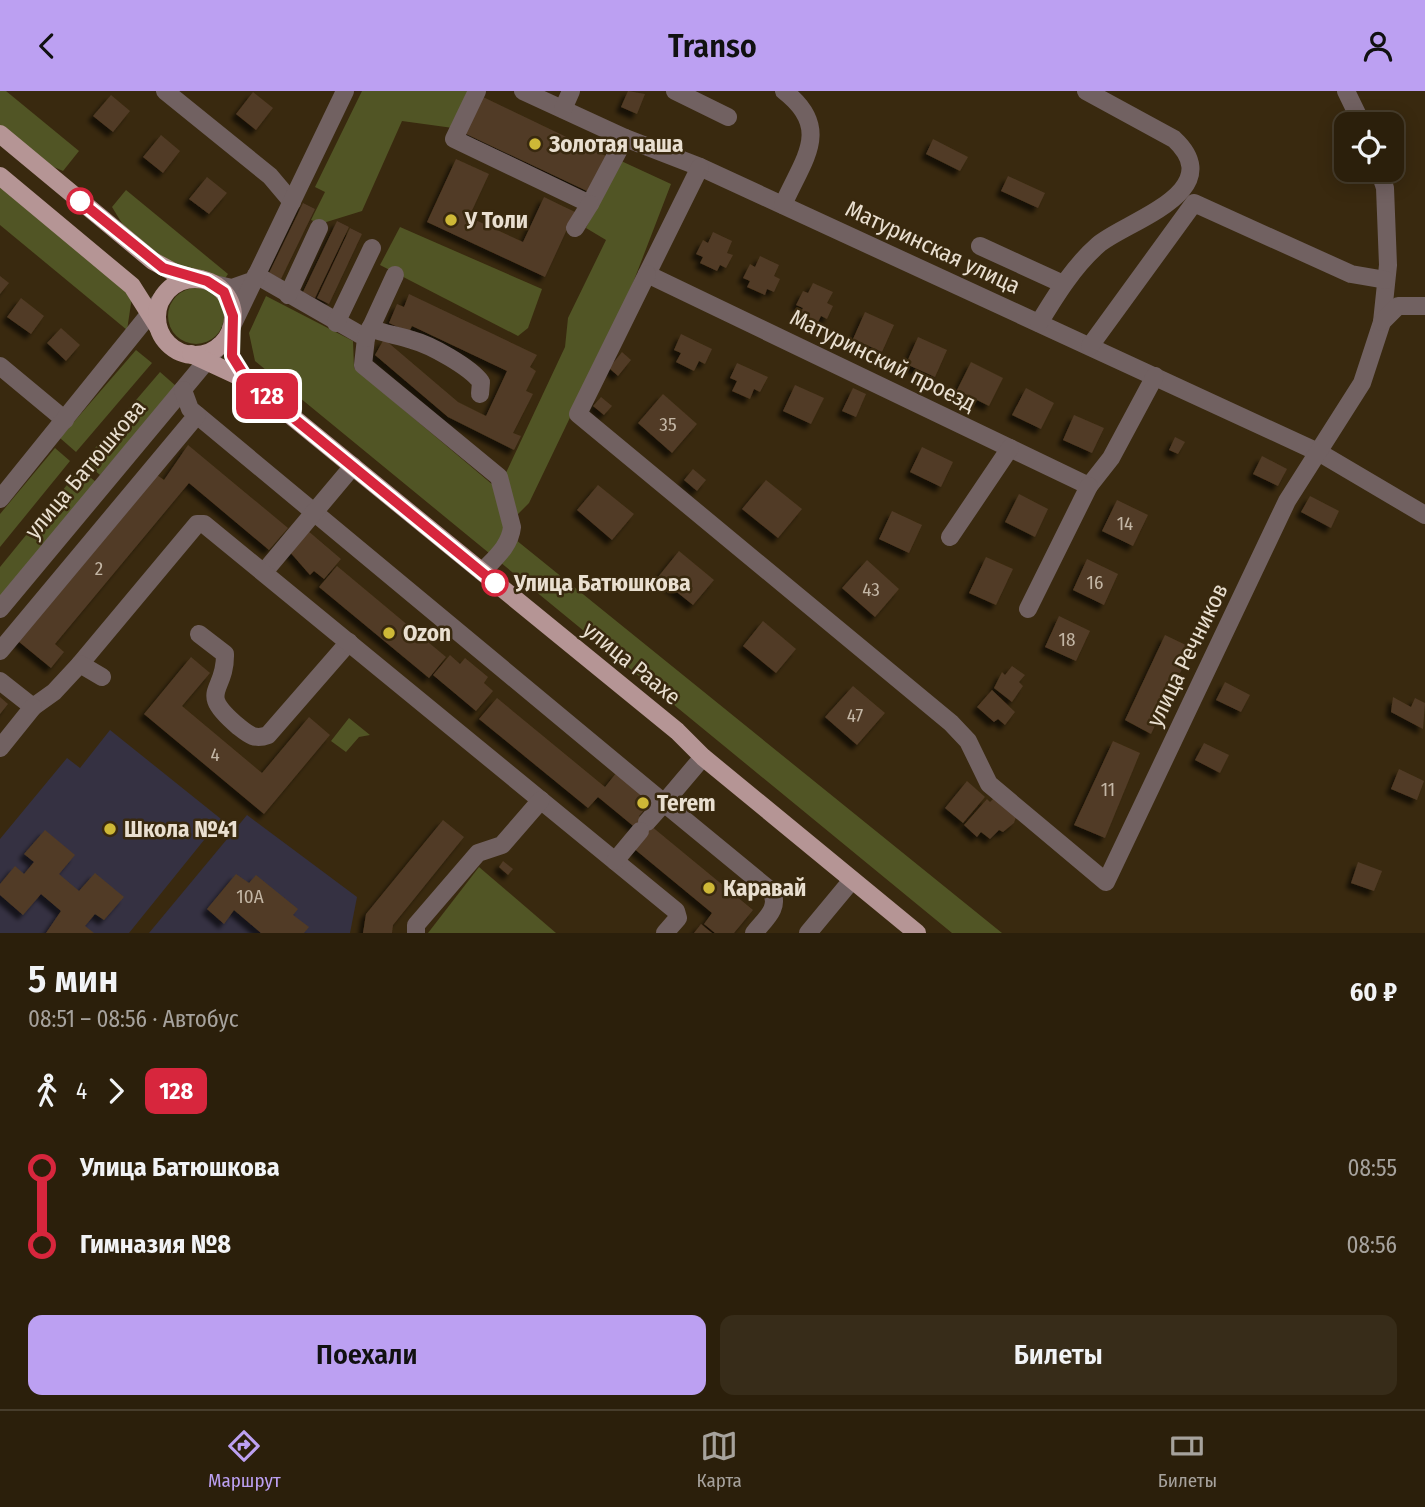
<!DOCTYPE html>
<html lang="ru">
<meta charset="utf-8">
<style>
:root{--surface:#2b1f0b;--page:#372c19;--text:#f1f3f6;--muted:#a6a29d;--line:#473d2c;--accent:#bca0f2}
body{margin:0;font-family:"Fira Sans Condensed",sans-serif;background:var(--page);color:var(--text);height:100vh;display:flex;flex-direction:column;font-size:26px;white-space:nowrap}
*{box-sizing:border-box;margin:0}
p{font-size:23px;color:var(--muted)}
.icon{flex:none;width:38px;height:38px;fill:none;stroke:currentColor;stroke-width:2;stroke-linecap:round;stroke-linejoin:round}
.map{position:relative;height:842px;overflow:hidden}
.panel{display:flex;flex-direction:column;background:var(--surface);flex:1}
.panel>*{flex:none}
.badge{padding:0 14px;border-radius:10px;font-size:24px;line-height:46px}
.tools{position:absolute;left:1334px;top:21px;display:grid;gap:14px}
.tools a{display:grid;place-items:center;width:70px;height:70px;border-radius:14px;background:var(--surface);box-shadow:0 4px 18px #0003,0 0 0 2px var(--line);font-size:35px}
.map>.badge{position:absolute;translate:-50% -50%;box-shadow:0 0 0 4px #fff}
.legs{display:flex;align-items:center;gap:10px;height:77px;padding:0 28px;font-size:23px}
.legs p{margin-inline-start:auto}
.overview{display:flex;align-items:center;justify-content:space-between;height:119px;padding:0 28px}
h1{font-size:38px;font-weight:600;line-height:52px}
.cta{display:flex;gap:14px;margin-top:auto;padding:14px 28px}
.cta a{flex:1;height:80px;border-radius:14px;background:var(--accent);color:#111;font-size:28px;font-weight:600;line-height:80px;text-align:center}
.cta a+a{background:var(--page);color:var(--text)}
ul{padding:0 28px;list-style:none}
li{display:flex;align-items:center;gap:24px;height:77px;font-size:26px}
li i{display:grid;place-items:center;width:10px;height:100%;margin:0 9px;background:currentColor}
li i::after{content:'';width:18px;height:18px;margin:-9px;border:5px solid;border-radius:50%;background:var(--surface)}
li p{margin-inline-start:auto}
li:first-child i{background:linear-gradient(#0000 50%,currentColor 0)}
li:last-child i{background:linear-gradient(currentColor 50%,#0000 0)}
header{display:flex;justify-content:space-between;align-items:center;height:91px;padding:0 28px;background:var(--accent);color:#111;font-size:32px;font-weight:600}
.tab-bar{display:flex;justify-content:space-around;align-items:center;height:98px;border-top:2px solid var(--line);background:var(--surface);font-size:19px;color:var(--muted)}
.tab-bar a{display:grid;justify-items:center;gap:4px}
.tab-bar .selected{color:var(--accent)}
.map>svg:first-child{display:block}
.education{fill:#353142}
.green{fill:#515525}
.building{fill:#513b25;filter:url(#shadow)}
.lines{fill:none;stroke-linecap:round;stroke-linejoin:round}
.minor{stroke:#716161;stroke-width:18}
.major{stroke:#b59595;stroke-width:18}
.line-1-casing{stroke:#fff;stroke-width:16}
.line-1{stroke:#d7263d;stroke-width:10}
.poi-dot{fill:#ceb837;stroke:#39290f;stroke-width:2.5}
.stop-1-dot{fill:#fff;stroke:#d7263d;stroke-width:3.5}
.labels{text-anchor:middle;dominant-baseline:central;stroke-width:5;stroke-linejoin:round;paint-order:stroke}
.number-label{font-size:19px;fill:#c3b6a5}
.poi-label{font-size:23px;font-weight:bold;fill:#e9dfd0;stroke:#39290f;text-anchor:start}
.street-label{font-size:23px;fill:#e9dfd0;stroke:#39290f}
.stop-label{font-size:23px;font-weight:bold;fill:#e9dfd0;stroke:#39290f;text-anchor:start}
</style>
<header><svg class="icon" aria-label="back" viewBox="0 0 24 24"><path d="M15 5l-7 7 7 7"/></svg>Transo<svg class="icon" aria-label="person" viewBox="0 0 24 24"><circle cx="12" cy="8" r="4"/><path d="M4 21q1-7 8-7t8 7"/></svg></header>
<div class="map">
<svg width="1425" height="842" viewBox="0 0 1425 842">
<defs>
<filter id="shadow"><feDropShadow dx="-5" dy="5" stdDeviation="2" flood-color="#0009"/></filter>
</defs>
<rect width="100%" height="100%" fill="#39290f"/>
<g class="education">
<path d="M110,639L221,728L129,842H0V748L67,667L80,677Z"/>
<path d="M247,724L357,806L350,842H149Z"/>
</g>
<g class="green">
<path d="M0,0H6L79,60L63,80L24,63L0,43Z"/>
<path d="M362,0H469L453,37L402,30L362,120L320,133L311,129L325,101L315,96Z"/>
<path d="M619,69L671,93L626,210L529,412L517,424L504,386L565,256L568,227L606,149L586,137Z"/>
<path d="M0,83L134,193L127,239L0,134Z"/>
<path d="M126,99L228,183L219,196L137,157L112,116Z"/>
<path d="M400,136L542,198L528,237L518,245L380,174Z"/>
<circle cx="196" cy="225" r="28"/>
<path d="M266,205L353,250L354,277L493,394L506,441L1002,842H952L255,270L249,242Z"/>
<path d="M136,259L152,272L76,361L60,347Z"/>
<path d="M160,281L176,295L100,384L84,370Z"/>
<path d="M55,357L70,370L0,456V423Z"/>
<path d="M80,378L96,391L0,509V476Z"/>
<path d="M349,627L370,644L359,646L346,661L331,650Z"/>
<path d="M479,776L556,842H428Z"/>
</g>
<g class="building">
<path d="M628,0L645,3L637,23L621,16Z"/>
<path d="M253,1L273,17L256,39L236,23Z"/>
<path d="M111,4L130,20L113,41L93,25Z"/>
<path d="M481,5L606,65L589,101L464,42Z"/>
<path d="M161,44L180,60L163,82L143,66Z"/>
<path d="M933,48L968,66L960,80L926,63Z"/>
<path d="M456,68L489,83L469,126L523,151L544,106L575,121L545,186L427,131Z"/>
<path d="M1008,85L1045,102L1038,117L1001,100Z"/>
<path d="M207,86L227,102L209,123L189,108Z"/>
<path d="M303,112L315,118L281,188L269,182Z"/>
<path d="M337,130L349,136L315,207L303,201Z"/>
<path d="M350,137L362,143L329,213L317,207Z"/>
<path d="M713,141L732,150L727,162L733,164L726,177L720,174L717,180L700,172L703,166L696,163L703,149L708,152Z"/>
<path d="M760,165L779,174L774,185L780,188L774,201L767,198L765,204L747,196L750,190L743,187L750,173L755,176Z"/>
<path d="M0,185L9,192L0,203Z"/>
<path d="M813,192L833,201L827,212L833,215L827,228L821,225L818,231L800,222L803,217L796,214L803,200L808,202Z"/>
<path d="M409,203L537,264L530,276L536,280L526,300L533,303L513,342L521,345L514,359L448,326L375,264L384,248L458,311L486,325L507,280L412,235L409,241L389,232L397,213L404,216Z"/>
<path d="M21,207L44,225L31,243L7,226Z"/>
<path d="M865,221L894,234L882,261L853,248Z"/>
<path d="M61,237L80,254L66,270L47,252Z"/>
<path d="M681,243L712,258L705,273L699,270L694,280L676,271L681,262L674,259Z"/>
<path d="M918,246L947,259L935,286L906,273Z"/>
<path d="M622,261L631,269L618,285L609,277Z"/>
<path d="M971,271L1003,287L989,315L957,299Z"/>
<path d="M737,272L768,286L760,301L754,298L750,308L732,300L737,290L730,287Z"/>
<path d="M795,294L824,307L811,333L783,320Z"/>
<path d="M853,297L866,303L856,326L842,320Z"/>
<path d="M1026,297L1054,312L1041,338L1012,324Z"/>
<path d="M663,303L697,333L672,362L638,332Z"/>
<path d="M601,306L612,315L604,324L593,315Z"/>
<path d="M1074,324L1104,337L1092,362L1063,349Z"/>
<path d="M1175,346L1185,351L1178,363L1169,359Z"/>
<path d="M188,354L288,437L269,459L189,392L55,553L64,561L51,577L18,550L157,384L164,389Z"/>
<path d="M922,356L953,371L941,396L910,381Z"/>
<path d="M1262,365L1287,378L1278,395L1253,383Z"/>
<path d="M693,378L706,389L697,400L684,389Z"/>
<path d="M766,389L802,418L778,447L742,418Z"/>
<path d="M598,394L634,423L612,449L577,419Z"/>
<path d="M1019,403L1048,418L1035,446L1005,431Z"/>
<path d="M1310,405L1339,420L1331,437L1301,421Z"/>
<path d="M1117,409L1148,424L1133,455L1102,440Z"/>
<path d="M892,420L922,434L909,462L879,448Z"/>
<path d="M307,439L341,468L324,488L314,480L310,484L289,460Z"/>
<path d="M679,460L714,489L693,514L658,486Z"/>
<path d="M986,466L1013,478L996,514L969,502Z"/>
<path d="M1087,468L1118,483L1104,514L1073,499Z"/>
<path d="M867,469L899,498L875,526L842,497Z"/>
<path d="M337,475L446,566L429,587L319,496Z"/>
<path d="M1059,525L1090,540L1076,570L1045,556Z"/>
<path d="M763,530L796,558L776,582L743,555Z"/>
<path d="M1165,544L1192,557L1151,643L1125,629Z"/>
<path d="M450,564L460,573L465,567L488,586L484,592L493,600L476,620L433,584Z"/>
<path d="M191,566L210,582L182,615L262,682L309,626L330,644L264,723L144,623Z"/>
<path d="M1012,575L1025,584L1019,591L1023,595L1012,611L994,597L1002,581L1005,584Z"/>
<path d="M1225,591L1250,604L1241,621L1216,609Z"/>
<path d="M853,595L885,622L857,654L825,626Z"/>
<path d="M992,599L1015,621L1005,634L998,628L994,631L977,616Z"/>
<path d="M0,606L8,613L0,623Z"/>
<path d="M1393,606L1411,616L1415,607L1425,612L1423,638L1391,621Z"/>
<path d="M497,607L605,696L617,681L652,710L639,725L753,819L734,842H715L704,833L712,822L632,756L643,743L598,706L588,717L479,628Z"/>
<path d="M1113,650L1140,662L1105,747L1074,734Z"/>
<path d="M1204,652L1229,664L1220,682L1195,669Z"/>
<path d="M1399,678L1424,690L1417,709L1391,698Z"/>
<path d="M967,690L985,706L963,732L945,717Z"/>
<path d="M995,706L1017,723L1014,732L1003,741L999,739L990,748L981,741L977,746L964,734L987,708L990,711Z"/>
<path d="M443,729L464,746L393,834L392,842H363L366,823Z"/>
<path d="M45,739L75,764L59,783L79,800L95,782L124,806L104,829L95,823L85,835L94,842H46L61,820L41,803L23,824L0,804V793L15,775L24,783L34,771L24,763Z"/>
<path d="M503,770L513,778L508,784L499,776Z"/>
<path d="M1358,771L1382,780L1374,800L1351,792Z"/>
<path d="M236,783L249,792L256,784L298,818L293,824L309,836L304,842H261L234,819L224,833L207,818Z"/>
<path d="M701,833L712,842H694Z"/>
</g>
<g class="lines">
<g class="minor">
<path d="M165,0L270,85L292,111"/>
<path d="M477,0L454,48L590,113L625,47"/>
<path d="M523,0L625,47L700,76L1320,362L1425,424"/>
<path d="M675,0L728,26"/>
<path d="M1346,0L1362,33"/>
<path d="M563,18L571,0"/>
<path d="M700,76L647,183L1089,395L1111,367L1155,285"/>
<path d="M783,114C803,68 833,38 784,0"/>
<path d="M575,137L590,113"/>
<path d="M980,155L1063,193"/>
<path d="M647,183L578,323L951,632L968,650L989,693L1106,791L1287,410L1362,292L1382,231L1388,174L1385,97L1379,79"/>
<path d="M256,184L366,247L363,274L499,386L512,436C510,455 495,467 482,481"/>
<path d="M214,193L232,197L252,190"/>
<path d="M288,204L319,137"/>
<path d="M1382,231L1398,215H1425"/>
<path d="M336,232L372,157"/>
<path d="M1039,232C1056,204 1074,175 1098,154C1124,131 1231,101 1174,48L1086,0"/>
<path d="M231,237L345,0"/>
<path d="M370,237C385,243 397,244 412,249C431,254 470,276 481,291L480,303"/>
<path d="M366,247L395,184"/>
<path d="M1090,255L1194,112L1351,183L1386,189"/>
<path d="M0,275L65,329"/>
<path d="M197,324L664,712L647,731"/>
<path d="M0,408L164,205"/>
<path d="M950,446L1010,357"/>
<path d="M264,481L353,375"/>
<path d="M0,518L219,255"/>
<path d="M1028,518L1089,395"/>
<path d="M199,543L225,563C226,603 195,599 239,636C249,644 255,649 268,644L349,551"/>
<path d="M0,560L197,324L190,318L183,299"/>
<path d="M80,573L197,433H204L676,820L678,827L665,842"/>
<path d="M0,590L33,616L54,601L80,573L102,586"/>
<path d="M0,657L33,616"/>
<path d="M703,666L664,712L771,800C781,817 764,829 754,842"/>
<path d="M615,770L640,740"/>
<path d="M416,842V834L478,762L502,754L541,709"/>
<path d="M808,842L852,789"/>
</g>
<g class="major">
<path d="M0,43L153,170L177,183L201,188"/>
<path d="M0,85L132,195L158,236"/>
<circle cx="195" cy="226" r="38"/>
<path d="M191,263L247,289L677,640L703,666L917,842"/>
</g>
</g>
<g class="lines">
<g class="line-1-casing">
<path id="line-1" d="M80,110L163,177L207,190L224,201L233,225L232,265L247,289L495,492"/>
</g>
<use href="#line-1" class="line-1"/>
</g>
<g class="poi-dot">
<circle cx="535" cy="53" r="7"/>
<circle cx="451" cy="129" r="7"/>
<circle cx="389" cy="542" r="7"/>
<circle cx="643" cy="712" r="7"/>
<circle cx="110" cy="738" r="7"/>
<circle cx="709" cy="797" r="7"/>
</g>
<g class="stop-1-dot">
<circle cx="80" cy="110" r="12"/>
<circle cx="495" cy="492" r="12"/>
</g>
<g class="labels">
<g class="number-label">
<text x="668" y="333">35</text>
<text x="1125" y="432">14</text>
<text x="99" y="477">2</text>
<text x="1095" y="491">16</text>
<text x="871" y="498">43</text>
<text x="1067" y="548">18</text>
<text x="855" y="624">47</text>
<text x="215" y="663">4</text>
<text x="1108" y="698">11</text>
<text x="250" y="805">10А</text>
</g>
<g class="poi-label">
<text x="549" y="53">Золотая чаша</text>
<text x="465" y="129">У Толи</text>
<text x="403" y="542">Ozon</text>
<text x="657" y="712">Terem</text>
<text x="124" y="738">Школа №41</text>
<text x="723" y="797">Каравай</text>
</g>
<g class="street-label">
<text transform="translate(933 156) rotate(25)">Матуринская улица</text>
<text transform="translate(883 269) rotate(26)">Матуринский проезд</text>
<text transform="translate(85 378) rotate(-50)">улица Батюшкова</text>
<text transform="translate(1187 564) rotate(-64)">улица Речников</text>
<text transform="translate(632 572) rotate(39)">улица Раахе</text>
</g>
<g class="stop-label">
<text x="514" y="492">Улица Батюшкова</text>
</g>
</g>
</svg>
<div class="tools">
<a><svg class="icon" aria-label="locate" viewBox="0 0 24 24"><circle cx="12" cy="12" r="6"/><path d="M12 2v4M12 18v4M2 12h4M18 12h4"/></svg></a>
</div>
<b class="badge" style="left:267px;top:305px;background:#d7263d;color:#fff">128</b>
</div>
<section class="panel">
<div class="overview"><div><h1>5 мин</h1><p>08:51 – 08:56 · Автобус</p></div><b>60 ₽</b></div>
<div class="legs"><svg class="icon" aria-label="walk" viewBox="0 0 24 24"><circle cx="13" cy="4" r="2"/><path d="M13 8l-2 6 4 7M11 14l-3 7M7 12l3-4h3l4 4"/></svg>4<svg class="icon" aria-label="forward" viewBox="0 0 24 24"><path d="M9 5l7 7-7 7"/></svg><b class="badge" style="background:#d7263d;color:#fff">128</b></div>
<ul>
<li><i style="color:#d7263d"></i><b>Улица Батюшкова</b><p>08:55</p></li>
<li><i style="color:#d7263d"></i><b>Гимназия №8</b><p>08:56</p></li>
</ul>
<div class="cta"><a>Поехали</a><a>Билеты</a></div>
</section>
<nav class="tab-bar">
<a class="selected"><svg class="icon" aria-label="directions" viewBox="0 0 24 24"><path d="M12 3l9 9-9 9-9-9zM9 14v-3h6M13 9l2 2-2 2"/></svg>Маршрут</a>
<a><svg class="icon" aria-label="map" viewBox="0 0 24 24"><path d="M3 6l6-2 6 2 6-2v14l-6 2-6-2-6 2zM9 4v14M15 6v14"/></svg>Карта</a>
<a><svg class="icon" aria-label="tickets" viewBox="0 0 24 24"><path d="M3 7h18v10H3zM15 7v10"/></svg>Билеты</a>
</nav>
